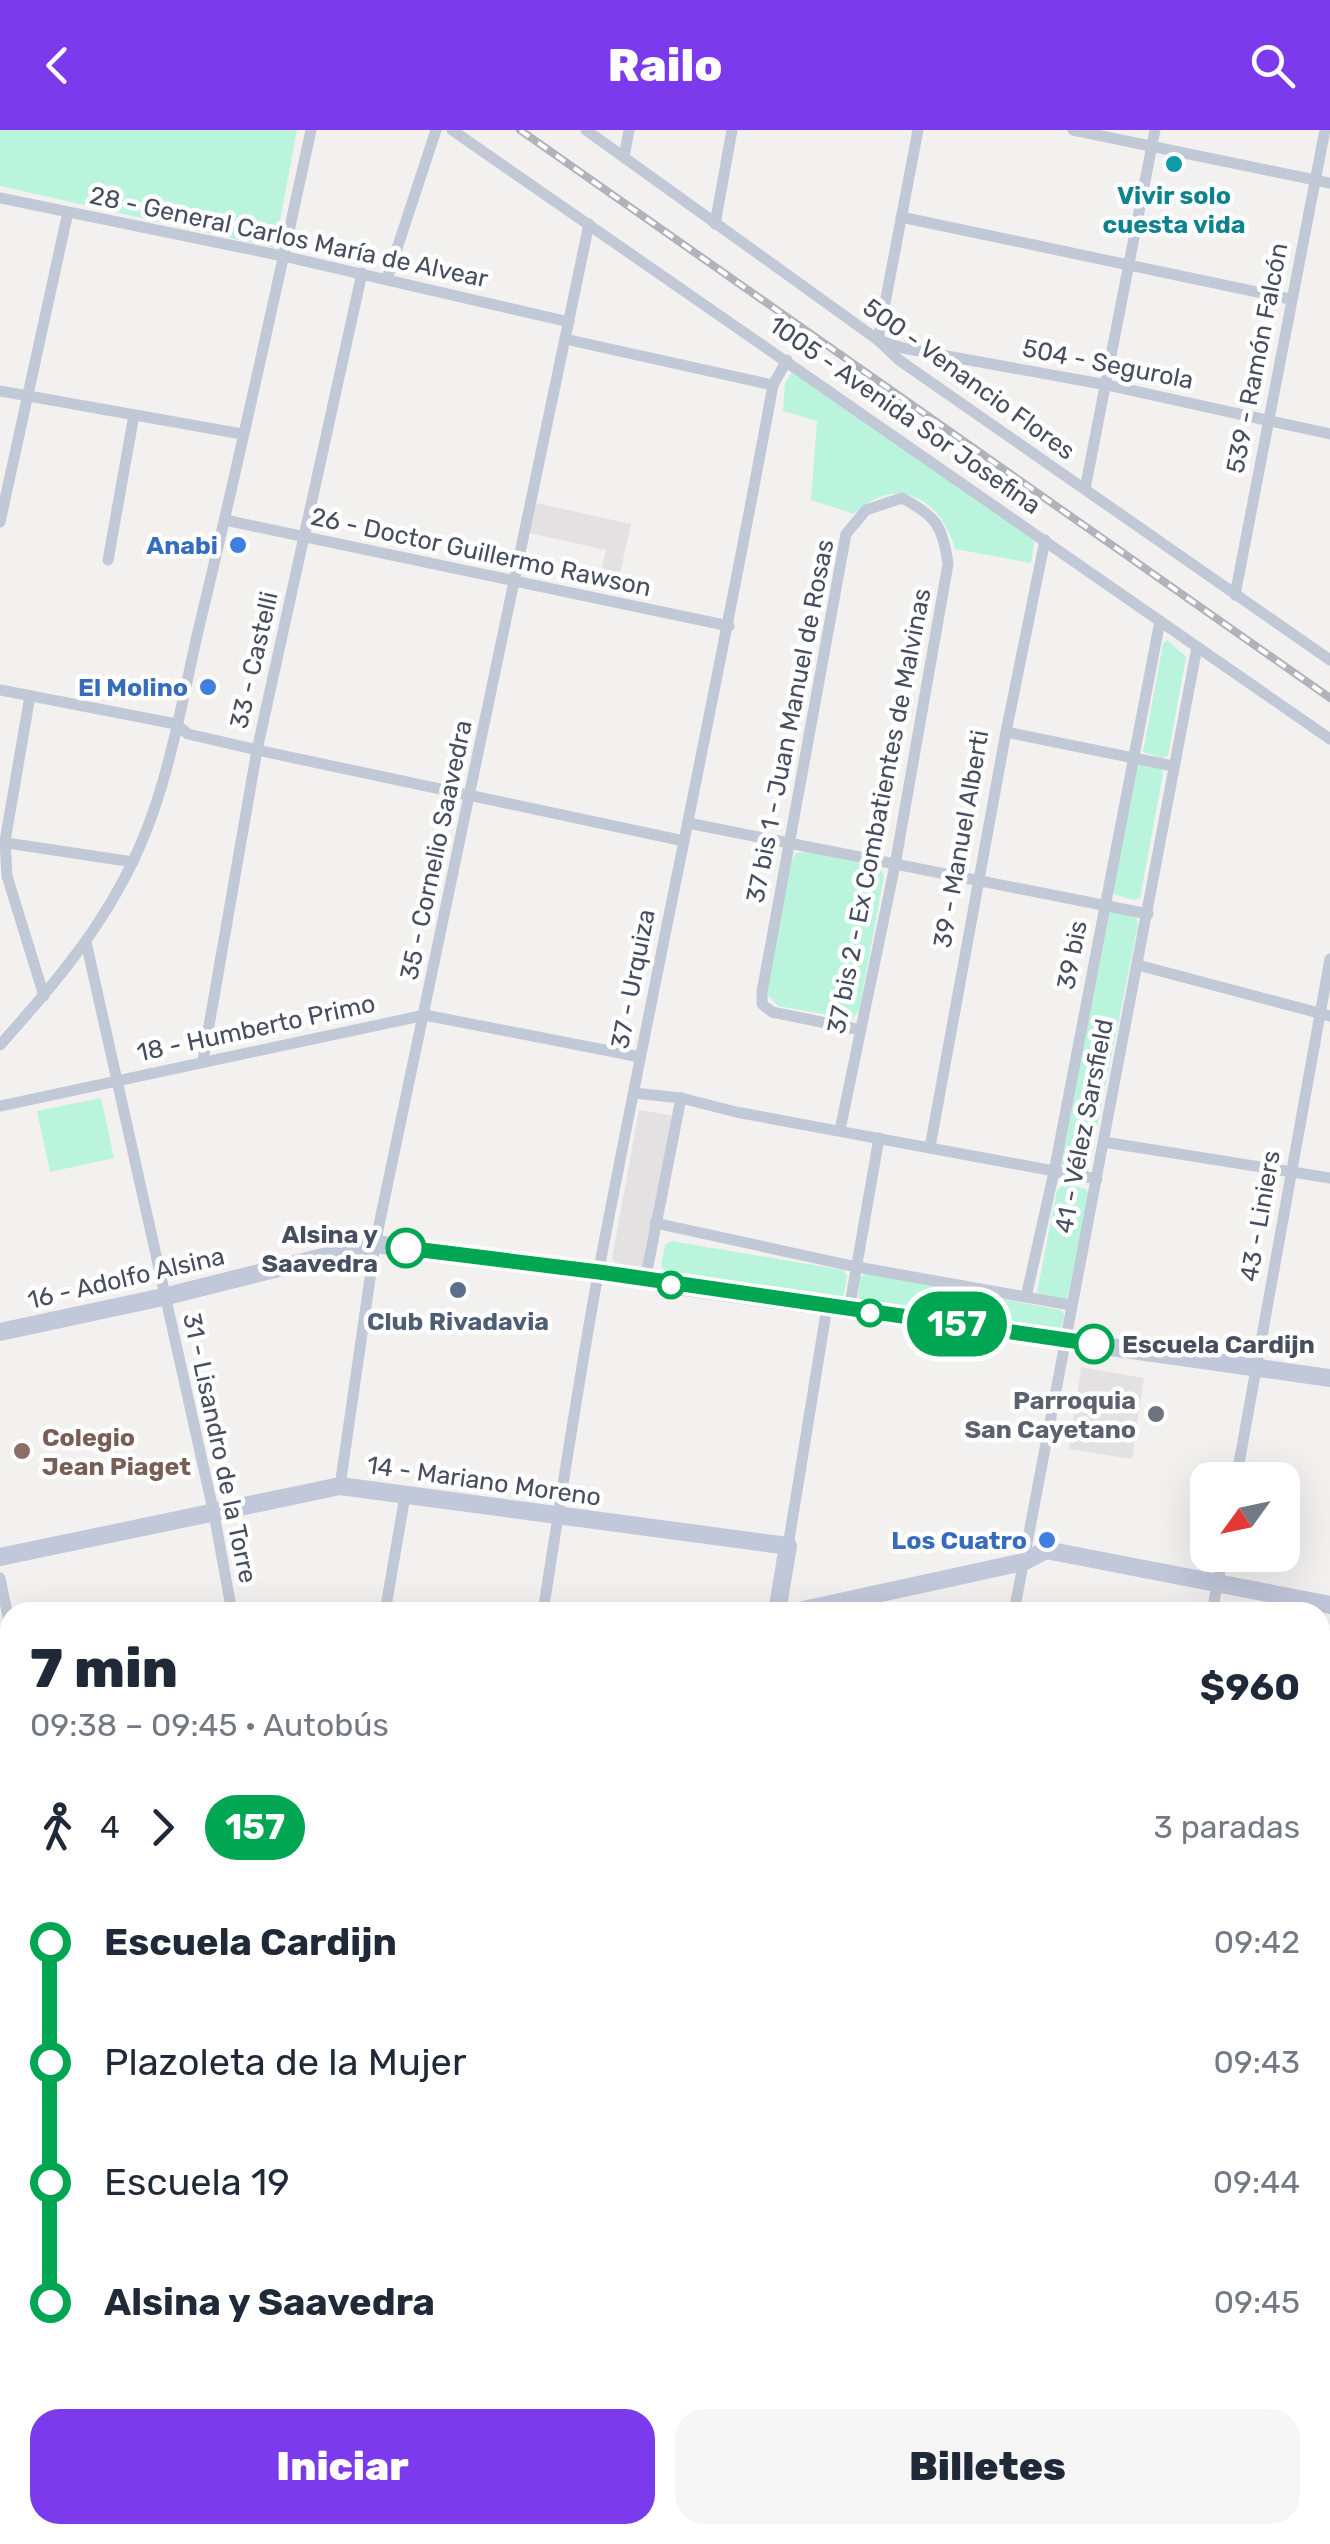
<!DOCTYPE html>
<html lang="es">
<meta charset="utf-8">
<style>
:root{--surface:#fff;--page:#f6f6f7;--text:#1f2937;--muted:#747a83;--accent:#7c3aed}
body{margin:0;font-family:Rubik,sans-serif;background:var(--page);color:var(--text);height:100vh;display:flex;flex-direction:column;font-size:38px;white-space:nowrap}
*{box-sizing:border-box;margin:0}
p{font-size:32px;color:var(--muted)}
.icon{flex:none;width:55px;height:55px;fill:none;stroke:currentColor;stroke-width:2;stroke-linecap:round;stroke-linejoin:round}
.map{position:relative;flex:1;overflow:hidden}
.side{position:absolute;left:0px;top:1472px;width:1330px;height:942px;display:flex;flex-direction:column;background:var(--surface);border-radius:30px 30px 0 0;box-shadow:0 10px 40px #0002}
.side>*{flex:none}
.badge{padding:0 20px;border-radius:32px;font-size:35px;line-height:65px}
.needle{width:65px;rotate:237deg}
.buttons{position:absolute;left:1190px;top:1332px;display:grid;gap:20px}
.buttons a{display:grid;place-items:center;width:110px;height:110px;border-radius:20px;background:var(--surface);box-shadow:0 10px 40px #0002;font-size:50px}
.map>.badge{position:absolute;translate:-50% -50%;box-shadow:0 0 0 5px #fff}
.legs{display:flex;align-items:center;gap:15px;height:110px;padding:0 30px;font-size:32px}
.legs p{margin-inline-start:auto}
.head{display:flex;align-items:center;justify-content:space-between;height:170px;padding:0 30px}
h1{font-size:55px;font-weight:800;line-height:75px}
.primary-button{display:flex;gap:20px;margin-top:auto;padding:20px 30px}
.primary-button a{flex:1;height:115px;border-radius:30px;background:var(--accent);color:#fff;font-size:40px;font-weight:800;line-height:115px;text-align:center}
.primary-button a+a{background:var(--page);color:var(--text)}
ul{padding:0 30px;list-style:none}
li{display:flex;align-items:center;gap:35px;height:120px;font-size:38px}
li i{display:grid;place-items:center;width:15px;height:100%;margin:0 12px;background:currentColor}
li i::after{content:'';width:25px;height:25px;margin:-12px;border:8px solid;border-radius:50%;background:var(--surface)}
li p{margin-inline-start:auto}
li:first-child i{background:linear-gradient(#0000 50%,currentColor 0)}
li:last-child i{background:linear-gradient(currentColor 50%,#0000 0)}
header{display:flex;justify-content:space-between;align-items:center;height:130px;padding:0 30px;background:var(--accent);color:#fff;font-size:45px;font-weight:800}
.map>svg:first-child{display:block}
.education{fill:#e4e1e2}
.green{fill:#bbf4dc}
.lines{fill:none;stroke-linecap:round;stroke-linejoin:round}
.street{stroke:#c2c9d6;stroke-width:11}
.secondary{stroke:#c1c8da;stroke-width:18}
.rail-casing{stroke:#b1b3bb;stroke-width:8}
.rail{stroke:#fff;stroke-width:4;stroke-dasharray:11;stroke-linecap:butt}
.line-1-casing{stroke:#fff;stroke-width:22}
.line-1{stroke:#00a651;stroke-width:15}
.culture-dot{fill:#0f9aa8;stroke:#fff;stroke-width:4}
.shop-dot{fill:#3f7fe0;stroke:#fff;stroke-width:4}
.stop-1-dot{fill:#fff;stroke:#00a651;stroke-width:5}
.service-dot{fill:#5c6f8a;stroke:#fff;stroke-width:4}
.worship-dot{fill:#6b7280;stroke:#fff;stroke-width:4}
.education-dot{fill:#8d6e63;stroke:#fff;stroke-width:4}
.labels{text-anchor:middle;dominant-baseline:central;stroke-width:9;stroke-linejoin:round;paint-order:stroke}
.culture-label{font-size:25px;font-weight:bold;fill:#0d838f;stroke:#fff}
.street-label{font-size:25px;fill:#464e5f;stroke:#fff}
.shop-label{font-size:25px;font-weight:bold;fill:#366cbe;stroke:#fff;text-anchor:end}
.stop-label{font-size:25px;font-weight:bold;fill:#464e5f;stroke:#fff;text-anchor:end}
.service-label{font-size:25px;font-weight:bold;fill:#4e5e75;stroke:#fff}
.worship-label{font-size:25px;font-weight:bold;fill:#5b616d;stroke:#fff;text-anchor:end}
.education-label{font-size:25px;font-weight:bold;fill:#785e54;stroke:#fff;text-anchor:start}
</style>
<header><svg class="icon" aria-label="back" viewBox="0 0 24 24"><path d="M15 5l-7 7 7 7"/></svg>Railo<svg class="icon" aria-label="search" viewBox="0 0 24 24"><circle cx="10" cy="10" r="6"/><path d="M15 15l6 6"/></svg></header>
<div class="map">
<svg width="1330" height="2414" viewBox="0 0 1330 2414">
<rect width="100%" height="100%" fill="#f3f0f0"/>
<g class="education">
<path d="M536,373L631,394L618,452L600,448L606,420L529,403Z"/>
<path d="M639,980L676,986L643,1140L615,1134L612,1129Z"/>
<path d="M1081,1237L1144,1248L1132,1329L1069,1319Z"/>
</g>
<g class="green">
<path d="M0,0H297L275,118L0,56Z"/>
<path d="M793,241L1035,408L1031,433L955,419C942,369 896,343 854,384L811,370L817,291L783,281L785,253Z"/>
<path d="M1167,510L1186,527L1168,626L1162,628L1143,622L1163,514Z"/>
<path d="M1135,633L1162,639L1163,644L1140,768L1134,770L1113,764Z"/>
<path d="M808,722L879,737L884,746L859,881L852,889L778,876L767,864L790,733L796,723Z"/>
<path d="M1110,781L1136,786L1138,795L1088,1042L1060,1035Z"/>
<path d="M101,968L114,1028L50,1042L37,981Z"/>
<path d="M1064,1054L1086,1059L1089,1065L1067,1170L1037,1163L1057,1060Z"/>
<path d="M671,1111L843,1140L847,1146L843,1169L836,1172L665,1142L661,1135L665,1115Z"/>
<path d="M866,1143L1061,1180L1065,1186L1061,1197L1055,1199L861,1174L858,1170L859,1149Z"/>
</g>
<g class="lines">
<g class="street">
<path d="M452,0L1330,609"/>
<path d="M586,0L878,210L899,230L1330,530"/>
<path d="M918,0L878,210L903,218L1107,255L1330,304"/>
<path d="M1073,0L1330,53"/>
<path d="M624,27L629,0"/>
<path d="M0,68L283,126L569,192"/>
<path d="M901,87L1290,169"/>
<path d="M715,94L732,0"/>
<path d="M387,149L436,0"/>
<path d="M565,209L773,255"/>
<path d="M0,261L242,304"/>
<path d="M1085,359L1155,0"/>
<path d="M225,390L729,496"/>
<path d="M0,392L68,82"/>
<path d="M108,430L134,285"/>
<path d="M1235,465L1325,0"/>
<path d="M0,560L176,594L188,604L257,620L684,711"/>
<path d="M30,566L5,711L7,746L44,866"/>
<path d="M1006,602L1173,636"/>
<path d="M688,693L1148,784"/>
<path d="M0,712L133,732"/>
<path d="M86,812L214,1384L232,1482"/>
<path d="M1138,835L1330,886"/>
<path d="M0,915C51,858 100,801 133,731C168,659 181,575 199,497C239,332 275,166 311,0"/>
<path d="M203,930L257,620L362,143"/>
<path d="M634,963L681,968L736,982L1097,1049"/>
<path d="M0,976L425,885L640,927"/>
<path d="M840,1000L895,735L948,434C943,396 936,386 902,368L866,380L846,404L762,862V874L772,882L861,900"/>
<path d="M1104,1012L1330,1048"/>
<path d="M930,1017L1006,602L1045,410"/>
<path d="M655,1093L857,1137L1071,1175"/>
<path d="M645,1151L681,968"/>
<path d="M1026,1167L1054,1042L1160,491"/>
<path d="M849,1180L879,1008"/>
<path d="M1236,1350L1330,829"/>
<path d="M340,1356L375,1114L589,94"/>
<path d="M788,1416L827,1177"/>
<path d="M0,1448L10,1496"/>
<path d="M385,1482L405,1366"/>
<path d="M543,1482C561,1368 578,1253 599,1139C655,844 719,551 773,255L787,230"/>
<path d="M1014,1482L1197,517"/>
<path d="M1212,1482L1223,1425"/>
<path d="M1320,1598L1330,1600"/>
<path d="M0,1652L10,1649"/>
<path d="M1320,1723L1330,1725"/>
<path d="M1320,1857L1330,1859"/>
<path d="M1320,1943L1330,1893"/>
<path d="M1320,1993L1330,1995"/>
<path d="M0,2055L10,2052"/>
<path d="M0,2103L10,2153"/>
<path d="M1320,2130L1330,2132"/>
<path d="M0,2163L10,2161"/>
<path d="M0,2286L10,2283"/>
<path d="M1320,2296L1330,2298"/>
<path d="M196,2405L198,2414"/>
<path d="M362,2405L364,2414"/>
<path d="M1021,2405L1074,2414"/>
<path d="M384,2414L424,2405"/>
<path d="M1230,2414L1232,2405"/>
</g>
<g class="secondary">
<path d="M0,1202L163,1167L375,1114L599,1142L671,1155L1330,1248"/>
<path d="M0,1427L340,1356L788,1416L777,1482"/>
<path d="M794,1482L1023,1432L1046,1420L1330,1475"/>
<path d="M1320,2386L1330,2380"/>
<path d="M1267,2414L1284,2405"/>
</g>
<g class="rail-casing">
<path id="rail" d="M520,0L1330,568"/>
</g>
<use href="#rail" class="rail"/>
</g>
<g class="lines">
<g class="line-1-casing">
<path id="line-1" d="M406,1118L599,1142L1094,1214"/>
</g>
<use href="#line-1" class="line-1"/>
</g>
<circle class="culture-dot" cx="1174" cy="34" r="10"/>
<g class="shop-dot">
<circle cx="238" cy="415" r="10"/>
<circle cx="208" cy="557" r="10"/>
<circle cx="1047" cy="1410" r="10"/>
</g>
<g class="stop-1-dot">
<circle cx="406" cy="1118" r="18"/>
<circle cx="671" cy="1155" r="12"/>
<circle cx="870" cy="1183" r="12"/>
<circle cx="1094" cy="1214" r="18"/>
</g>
<circle class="service-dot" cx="458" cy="1160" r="10"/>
<circle class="worship-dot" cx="1156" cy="1284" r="10"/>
<circle class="education-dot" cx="22" cy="1321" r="10"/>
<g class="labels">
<g class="culture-label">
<text x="1174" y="65">Vivir solo<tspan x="1174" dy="29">cuesta vida</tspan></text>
</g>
<g class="street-label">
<text transform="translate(289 107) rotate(12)">28 - General Carlos María de Alvear</text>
<text transform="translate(1257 228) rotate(-79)">539 - Ramón Falcón</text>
<text transform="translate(1108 234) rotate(11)">504 - Segurola</text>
<text transform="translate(969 249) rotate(36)">500 - Venancio Flores</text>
<text transform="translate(905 285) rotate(35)">1005 - Avenida Sor Josefina</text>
<text transform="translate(481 422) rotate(12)">26 - Doctor Guillermo Rawson</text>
<text transform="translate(254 530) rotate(-77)">33 - Castelli</text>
<text transform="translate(790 591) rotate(-79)">37 bis 1 - Juan Manuel de Rosas</text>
<text transform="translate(879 681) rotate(-79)">37 bis 2 - Ex Combatientes de Malvinas</text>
<text transform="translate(961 709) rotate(-80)">39 - Manuel Alberti</text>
<text transform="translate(436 720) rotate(-78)">35 - Cornelio Saavedra</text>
<text transform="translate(1072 825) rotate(-79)">39 bis</text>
<text transform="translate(633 849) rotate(-79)">37 - Urquiza</text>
<text transform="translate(256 898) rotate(-12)">18 - Humberto Primo</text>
<text transform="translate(1084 996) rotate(-79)">41 - Vélez Sarsfield</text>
<text transform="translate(1260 1086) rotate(-80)">43 - Liniers</text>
<text transform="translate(126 1148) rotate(-13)">16 - Adolfo Alsina</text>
<text transform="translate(220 1318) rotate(78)">31 - Lisandro de la Torre</text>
<text transform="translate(484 1351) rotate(8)">14 - Mariano Moreno</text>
</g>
<g class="shop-label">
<text x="218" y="415">Anabi</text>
<text x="188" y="557">El Molino</text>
<text x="1027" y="1410">Los Cuatro</text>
</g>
<g class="stop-label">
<text x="378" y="1104">Alsina y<tspan x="378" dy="29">Saavedra</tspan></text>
<text x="1122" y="1214" text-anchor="start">Escuela Cardijn</text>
</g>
<g class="service-label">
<text x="458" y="1191">Club Rivadavia</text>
</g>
<g class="worship-label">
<text x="1136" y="1270">Parroquia<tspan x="1136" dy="29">San Cayetano</tspan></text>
</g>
<g class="education-label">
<text x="42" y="1307">Colegio<tspan x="42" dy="29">Jean Piaget</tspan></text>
</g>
</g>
</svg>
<div class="buttons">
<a><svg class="needle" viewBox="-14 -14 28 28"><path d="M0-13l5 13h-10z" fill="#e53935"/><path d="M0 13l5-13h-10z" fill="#747a83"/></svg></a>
</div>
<b class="badge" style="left:957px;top:1194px;background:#00a651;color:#fff">157</b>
<section class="side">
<div class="head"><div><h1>7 min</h1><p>09:38 – 09:45 · Autobús</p></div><b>$960</b></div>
<div class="legs"><svg class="icon" aria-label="walk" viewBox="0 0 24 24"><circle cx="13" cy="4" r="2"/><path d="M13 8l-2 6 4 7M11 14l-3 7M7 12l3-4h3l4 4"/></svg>4<svg class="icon" aria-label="forward" viewBox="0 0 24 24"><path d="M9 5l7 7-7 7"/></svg><b class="badge" style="background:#00a651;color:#fff">157</b><p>3 paradas</p></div>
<ul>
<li><i style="color:#00a651"></i><b>Escuela Cardijn</b><p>09:42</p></li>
<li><i style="color:#00a651"></i><span>Plazoleta de la Mujer</span><p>09:43</p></li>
<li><i style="color:#00a651"></i><span>Escuela 19</span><p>09:44</p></li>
<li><i style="color:#00a651"></i><b>Alsina y Saavedra</b><p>09:45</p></li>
</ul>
<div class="primary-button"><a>Iniciar</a><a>Billetes</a></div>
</section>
</div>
